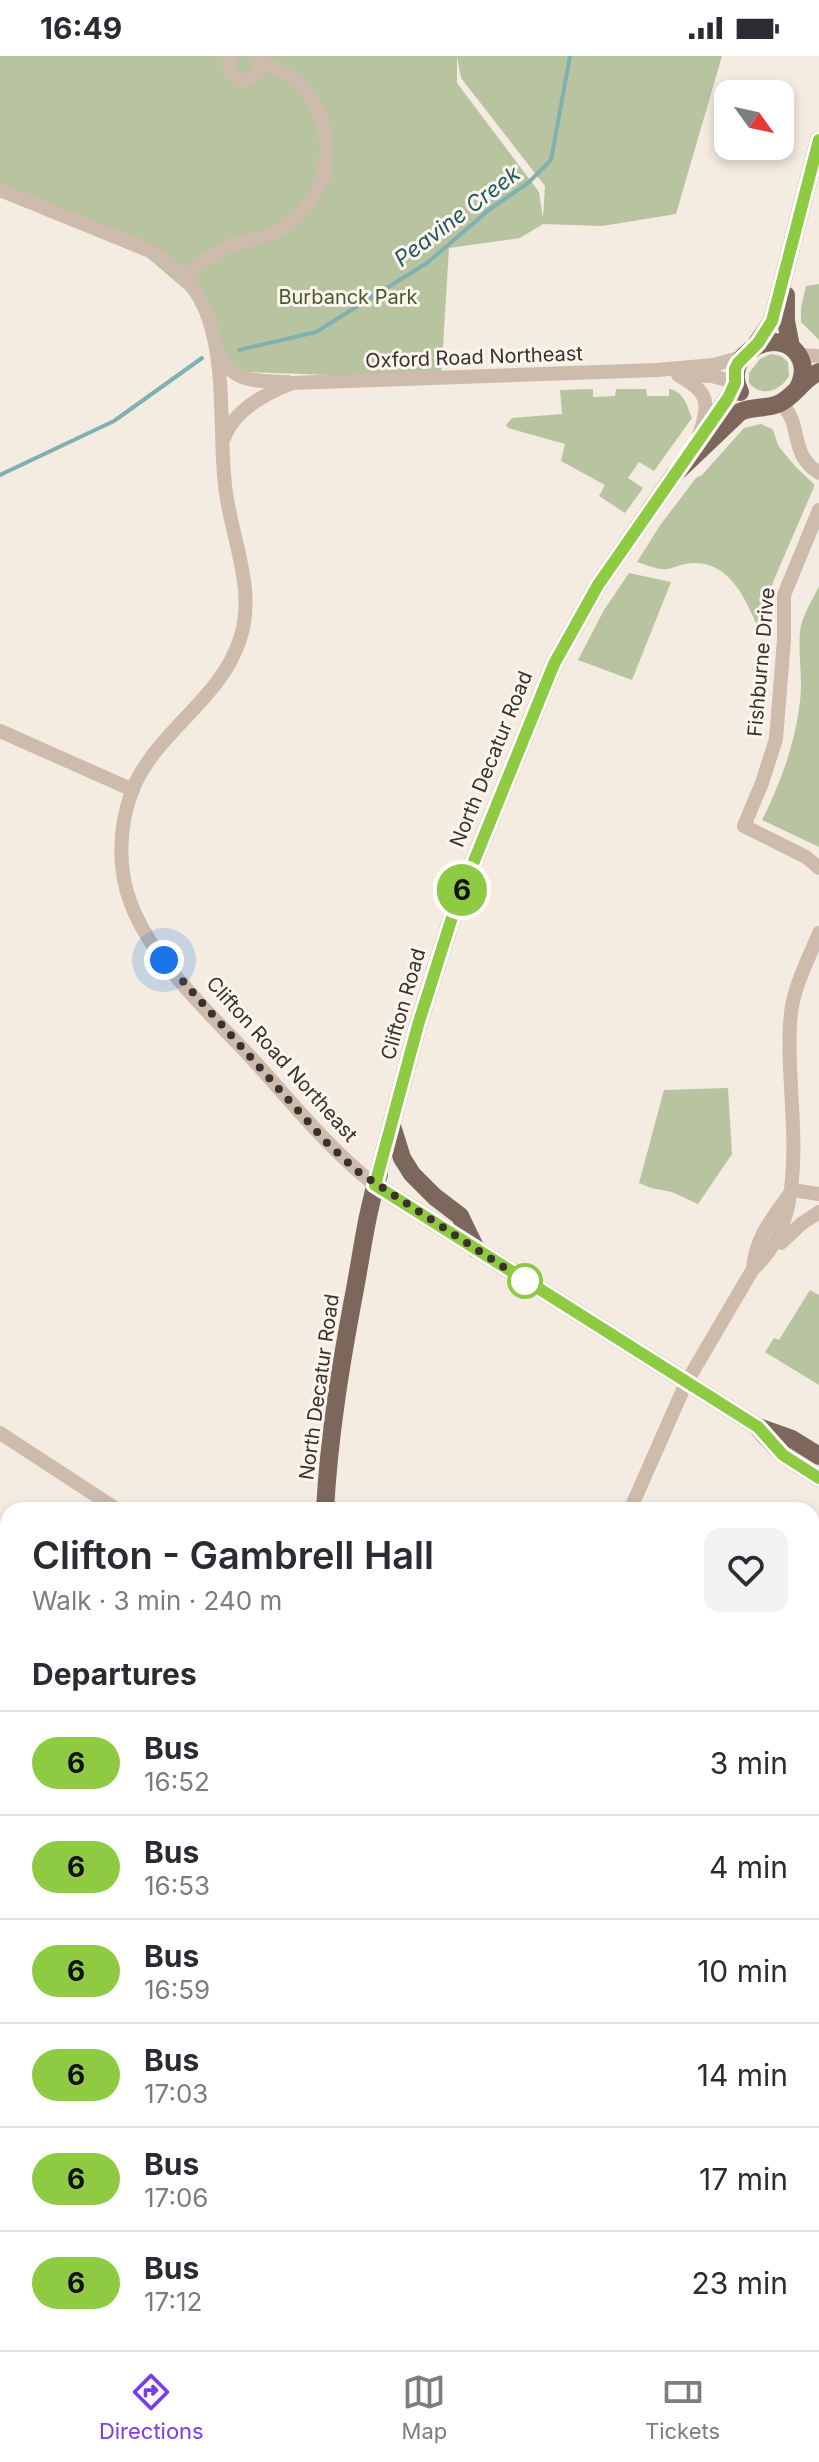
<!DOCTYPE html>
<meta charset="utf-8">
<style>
:root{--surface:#fff;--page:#f2f2f3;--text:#2b2b33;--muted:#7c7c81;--line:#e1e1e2;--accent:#7c3aed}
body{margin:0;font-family:Inter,sans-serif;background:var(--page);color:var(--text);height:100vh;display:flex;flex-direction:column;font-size:30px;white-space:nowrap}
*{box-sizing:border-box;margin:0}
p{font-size:26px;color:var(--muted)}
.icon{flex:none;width:44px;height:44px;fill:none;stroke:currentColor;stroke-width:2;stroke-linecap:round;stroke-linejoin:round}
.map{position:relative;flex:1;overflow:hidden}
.panel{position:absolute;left:0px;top:1446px;width:820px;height:848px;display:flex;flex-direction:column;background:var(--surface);border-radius:24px 24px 0 0;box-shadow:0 4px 12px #0003}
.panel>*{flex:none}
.badge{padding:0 16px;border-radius:26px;font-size:28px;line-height:52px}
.needle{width:52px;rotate:123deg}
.controls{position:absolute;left:714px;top:24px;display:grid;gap:16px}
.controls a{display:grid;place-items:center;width:80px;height:80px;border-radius:16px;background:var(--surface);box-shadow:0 4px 12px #0003;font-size:40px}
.you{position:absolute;width:40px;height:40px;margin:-20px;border:6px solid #fff;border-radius:50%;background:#1a73e8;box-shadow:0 0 0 12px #1a73e833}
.map>.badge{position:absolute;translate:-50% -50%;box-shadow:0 0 0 4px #fff}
h2{padding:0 32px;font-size:30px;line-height:72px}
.round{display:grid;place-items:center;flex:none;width:84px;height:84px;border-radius:16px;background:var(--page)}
.headline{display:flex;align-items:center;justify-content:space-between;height:136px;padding:0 32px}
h1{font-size:38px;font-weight:600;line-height:60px}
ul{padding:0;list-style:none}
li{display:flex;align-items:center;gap:24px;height:104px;padding:0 32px;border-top:2px solid var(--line)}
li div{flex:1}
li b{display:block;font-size:30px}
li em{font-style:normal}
li .badge{min-width:88px;font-weight:700;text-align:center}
.status{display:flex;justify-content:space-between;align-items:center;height:56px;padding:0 40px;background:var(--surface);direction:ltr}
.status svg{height:22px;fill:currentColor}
.dock{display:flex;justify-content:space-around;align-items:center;height:112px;border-top:2px solid var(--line);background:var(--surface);font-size:22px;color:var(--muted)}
.dock a{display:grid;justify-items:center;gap:4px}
.dock .selected{color:var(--accent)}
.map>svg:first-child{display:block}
.green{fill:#b8c4a0;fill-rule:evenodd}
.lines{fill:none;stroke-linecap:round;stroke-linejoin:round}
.stream{stroke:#7fb0b2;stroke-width:4}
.minor-tunnel{stroke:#cfc6bd;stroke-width:14;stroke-dasharray:14 7;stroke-linecap:butt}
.minor{stroke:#cdbbac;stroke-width:14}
.major{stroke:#7d675c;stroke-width:18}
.line-casing{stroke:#fff;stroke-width:18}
.line{stroke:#8fca43;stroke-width:12}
.walk{stroke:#3b302b;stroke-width:8;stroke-dasharray:0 14.4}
.stop-dot{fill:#fff;stroke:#8fca43;stroke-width:4}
.labels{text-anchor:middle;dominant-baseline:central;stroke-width:6;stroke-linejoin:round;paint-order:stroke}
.park-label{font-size:20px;fill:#4a5a2e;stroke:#fbf5ee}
.street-label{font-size:20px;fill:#3b302b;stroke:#fbf5ee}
.water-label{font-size:22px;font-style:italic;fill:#1f5a5e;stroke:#fbf5ee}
</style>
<div class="status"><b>16:49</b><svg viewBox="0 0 49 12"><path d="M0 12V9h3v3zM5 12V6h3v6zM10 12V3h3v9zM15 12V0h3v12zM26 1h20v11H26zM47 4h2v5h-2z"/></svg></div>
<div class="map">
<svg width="819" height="2294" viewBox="0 0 819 2294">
<rect width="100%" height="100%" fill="#f4ebe1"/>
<g class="green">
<path d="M0,0H722L676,158L602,170L543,168L520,182L449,192L441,323L248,316L233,310L196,243L141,196L0,132ZM457,1L461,22L545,130L543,162L539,136L457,27Z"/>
<path d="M819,228V284L801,266V252L806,230Z"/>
<path d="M771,298L781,300L788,306L789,320C780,335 762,342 749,327V317L760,303Z"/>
<path d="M593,333V341L615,340L616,333H646L647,340H669V333C684,335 687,350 692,362L654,415L639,406L628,422L643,432L625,457L599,440L605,429L561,405L565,388L508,372L506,369L512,362L562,358L560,334Z"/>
<path d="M761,368L772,373C776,379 776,387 780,392C790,405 801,417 814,428V431L773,526L760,576C747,547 732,506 693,507C685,507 676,511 668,513C658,514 646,509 637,506L661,468L696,422L702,419L744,372Z"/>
<path d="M629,517L671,526L632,624L578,604L604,554Z"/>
<path d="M819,530V791L762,764C781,726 795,688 800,645C803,623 798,599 800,576C802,559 812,545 819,530Z"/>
<path d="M728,1032L732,1098L698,1148L672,1136L651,1132L639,1127L664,1034Z"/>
<path d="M810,1234L819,1239V1329L765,1296L774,1282L779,1284Z"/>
</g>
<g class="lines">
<g class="stream">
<path d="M239,294L316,276L427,207L490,153L528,127L551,104L570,0"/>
<path d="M0,419L114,365L202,302"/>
</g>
<path class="minor-tunnel" d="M812,1820L819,1808"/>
<g class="minor">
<path d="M231,0C218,32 268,33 256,0"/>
<path d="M0,134L155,197C179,213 199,233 208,261C226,310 219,377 225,429C230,480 257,532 240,583C221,644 155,676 132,735C119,770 117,812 131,848C154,908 214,961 257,1008C295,1050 330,1094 375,1129"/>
<path d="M184,221C197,212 210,198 224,192C245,184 269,182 287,169C336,134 340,66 296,25C287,16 270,11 258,5"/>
<path d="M217,296C235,329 255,324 288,326"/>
<path d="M799,299L819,300"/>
<path d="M678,319C707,335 711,345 700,376"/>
<path d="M681,319L712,320L735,326"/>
<path d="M780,347C804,367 787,396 819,417"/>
<path d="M224,382C235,353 265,338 292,327L657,314L714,309L742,301"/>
<path d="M819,454L784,539V584L776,683L762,727L744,770L806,801L819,812"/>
<path d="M0,675L133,734"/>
<path d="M793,1134L819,1138"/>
<path d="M781,1187L801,1168L819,1156"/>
<path d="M753,1213C755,1183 771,1164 788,1140"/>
<path d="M0,1377L118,1454"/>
<path d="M630,1454L686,1327L753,1213C819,1156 782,1035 791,957C794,930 809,902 819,877"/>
<path d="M0,1705L8,1710"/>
<path d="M0,1963L8,1967"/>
<path d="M812,2039L819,2042"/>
<path d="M0,2240L8,2244"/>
<path d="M84,2286L98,2294"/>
<path d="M799,2294L819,2287"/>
</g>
<g class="major">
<path d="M786,239V265L791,291"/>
<path d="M753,293L772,265L819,84"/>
<path d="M819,316C802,323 795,341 778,348C766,353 753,350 740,356L675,418L598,529L554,608L455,852L418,969L375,1129L758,1371L792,1383L819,1400"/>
<path d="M740,336C719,297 782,266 800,302C805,312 803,322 798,332"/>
<path d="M700,382L728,342L735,327"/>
<path d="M392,1070L402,1102L412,1118L435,1141L460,1160L476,1193"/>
<path d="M759,1373L783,1399L819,1422"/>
<path d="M325,1454C329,1379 341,1307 355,1233C362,1195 367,1155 379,1118"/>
<path d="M354,2294L355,2286"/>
</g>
</g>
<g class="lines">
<g class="line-casing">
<path id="line" d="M819,84L772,265L758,287L738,307L735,313V327L728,342L598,529L554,608L455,852L418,969L375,1129L758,1371L783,1399L819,1422"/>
</g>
<use href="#line" class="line"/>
<path class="walk" d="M164,904L326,1086L357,1115L525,1225"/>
</g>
<circle class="stop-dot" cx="525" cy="1225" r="16"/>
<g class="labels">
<g class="park-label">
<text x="348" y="241">Burbanck Park</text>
</g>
<g class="street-label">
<text transform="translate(474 301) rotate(-2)">Oxford Road Northeast</text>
<text transform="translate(761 606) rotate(-85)">Fishburne Drive</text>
<text transform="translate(491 703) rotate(-68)">North Decatur Road</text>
<text transform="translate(403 948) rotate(-74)">Clifton Road</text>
<text transform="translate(282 1003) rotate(48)">Clifton Road Northeast</text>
<text transform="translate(319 1331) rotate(-82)">North Decatur Road</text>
</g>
<g class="water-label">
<text transform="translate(457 160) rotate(-37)">Peavine Creek</text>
</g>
</g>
</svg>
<div class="controls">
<a><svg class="needle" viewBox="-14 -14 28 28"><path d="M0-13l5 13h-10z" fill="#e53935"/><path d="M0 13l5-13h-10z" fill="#7c7c81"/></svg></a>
</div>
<div class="you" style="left:164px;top:904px"></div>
<b class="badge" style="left:462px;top:834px;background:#8fca43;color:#111">6</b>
<section class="panel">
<div class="headline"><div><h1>Clifton - Gambrell Hall</h1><p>Walk · 3 min · 240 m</p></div><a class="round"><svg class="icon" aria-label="heart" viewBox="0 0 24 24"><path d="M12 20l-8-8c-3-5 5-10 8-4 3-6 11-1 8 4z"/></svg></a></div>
<h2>Departures</h2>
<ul>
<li><span class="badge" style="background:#8fca43;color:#111">6</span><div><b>Bus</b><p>16:52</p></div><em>3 min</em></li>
<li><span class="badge" style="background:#8fca43;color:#111">6</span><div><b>Bus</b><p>16:53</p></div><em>4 min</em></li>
<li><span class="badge" style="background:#8fca43;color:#111">6</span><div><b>Bus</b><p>16:59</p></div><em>10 min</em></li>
<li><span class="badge" style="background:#8fca43;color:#111">6</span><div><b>Bus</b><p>17:03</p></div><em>14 min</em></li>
<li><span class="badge" style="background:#8fca43;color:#111">6</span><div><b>Bus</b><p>17:06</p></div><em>17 min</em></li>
<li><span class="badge" style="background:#8fca43;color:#111">6</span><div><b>Bus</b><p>17:12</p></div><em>23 min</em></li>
</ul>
</section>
</div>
<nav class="dock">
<a class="selected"><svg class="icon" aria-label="directions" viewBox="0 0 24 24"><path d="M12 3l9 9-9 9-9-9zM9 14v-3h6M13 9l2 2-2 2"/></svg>Directions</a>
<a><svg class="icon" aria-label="map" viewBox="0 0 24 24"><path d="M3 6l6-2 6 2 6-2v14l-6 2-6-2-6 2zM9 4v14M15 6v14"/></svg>Map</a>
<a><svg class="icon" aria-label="tickets" viewBox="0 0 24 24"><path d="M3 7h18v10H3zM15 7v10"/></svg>Tickets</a>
</nav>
